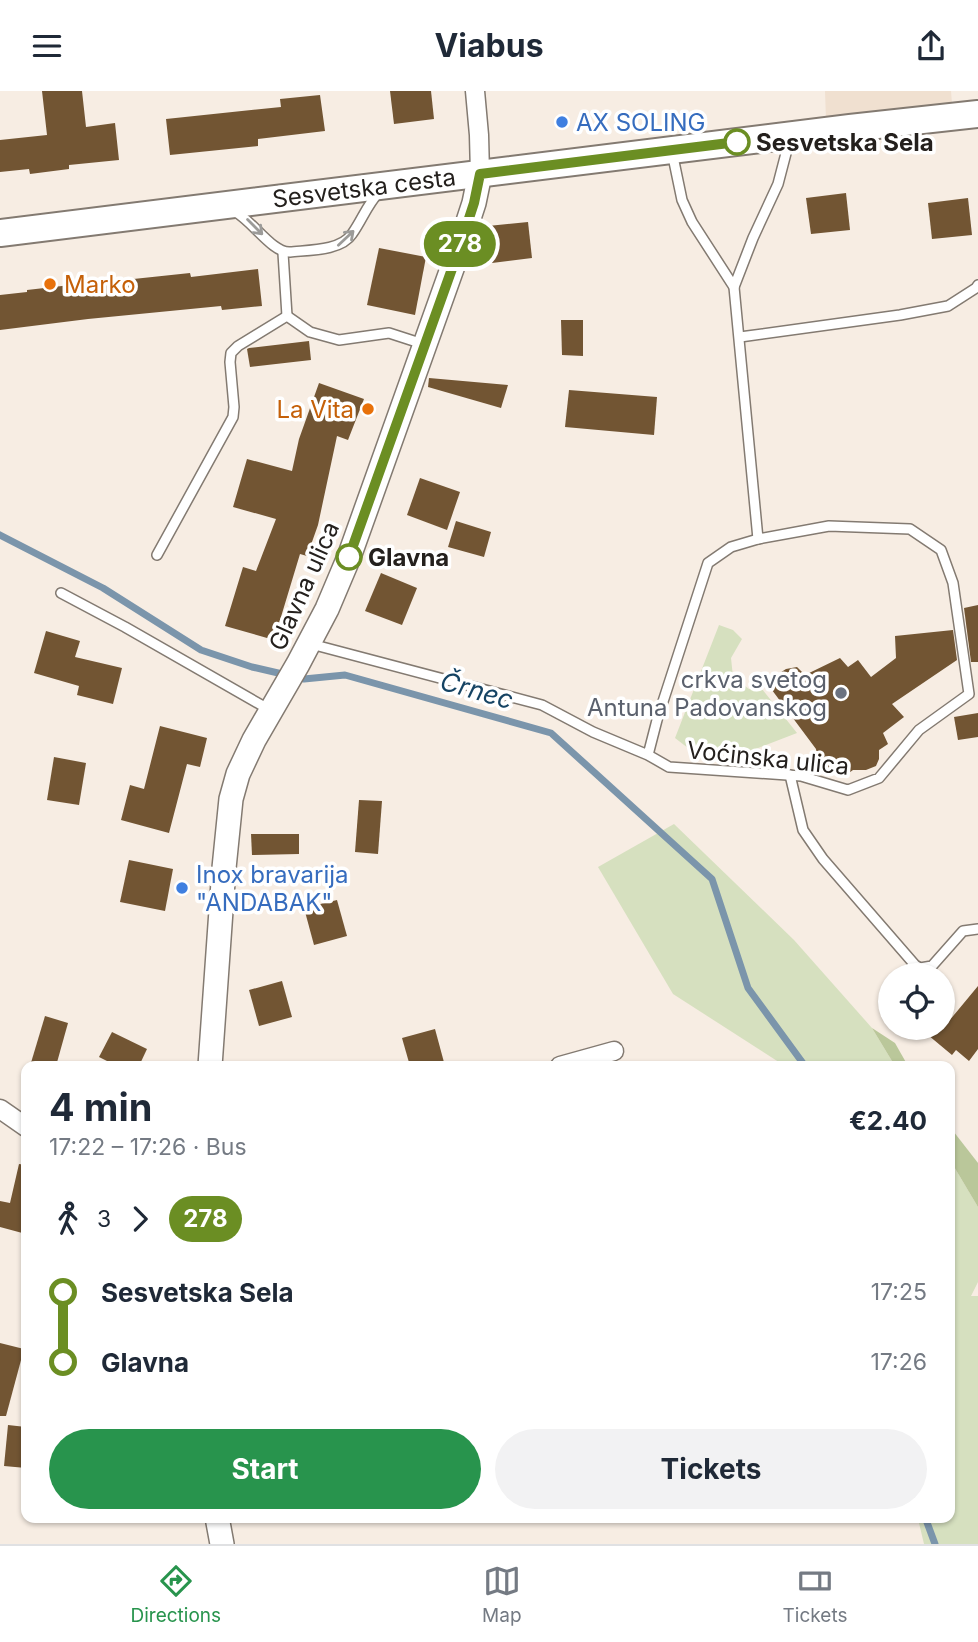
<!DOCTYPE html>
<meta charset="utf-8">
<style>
:root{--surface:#fff;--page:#f2f2f3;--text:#1f2937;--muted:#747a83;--line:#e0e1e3;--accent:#28944d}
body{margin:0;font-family:Inter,sans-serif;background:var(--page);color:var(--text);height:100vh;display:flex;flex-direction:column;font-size:26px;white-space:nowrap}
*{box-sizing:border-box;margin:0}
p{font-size:23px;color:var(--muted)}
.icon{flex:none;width:38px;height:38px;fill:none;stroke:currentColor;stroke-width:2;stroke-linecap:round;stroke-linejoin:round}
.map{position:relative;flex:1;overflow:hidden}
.panel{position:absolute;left:21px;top:970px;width:934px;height:462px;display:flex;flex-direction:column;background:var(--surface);border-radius:14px;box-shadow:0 2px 5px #0004}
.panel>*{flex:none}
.badge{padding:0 14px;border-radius:23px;font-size:24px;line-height:46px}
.buttons{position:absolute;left:878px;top:872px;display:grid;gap:14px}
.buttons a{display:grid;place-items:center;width:77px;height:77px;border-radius:50%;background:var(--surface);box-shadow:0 2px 5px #0004;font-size:35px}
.map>.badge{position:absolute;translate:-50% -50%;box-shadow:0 0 0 4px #fff}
.legs{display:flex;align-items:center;gap:10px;height:77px;padding:0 28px;font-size:23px}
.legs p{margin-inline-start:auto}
.summary{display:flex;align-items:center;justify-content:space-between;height:119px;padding:0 28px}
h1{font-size:38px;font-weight:700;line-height:52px}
.action{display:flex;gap:14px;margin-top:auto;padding:14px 28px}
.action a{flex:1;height:80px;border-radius:42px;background:var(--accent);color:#fff;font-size:28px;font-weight:700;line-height:80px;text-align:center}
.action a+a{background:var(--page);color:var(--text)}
ul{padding:0 28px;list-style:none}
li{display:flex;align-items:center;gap:24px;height:70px;font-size:26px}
li i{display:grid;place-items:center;width:10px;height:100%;margin:0 9px;background:currentColor}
li i::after{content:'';width:18px;height:18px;margin:-9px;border:5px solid;border-radius:50%;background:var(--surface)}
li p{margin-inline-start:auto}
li:first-child i{background:linear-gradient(#0000 50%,currentColor 0)}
li:last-child i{background:linear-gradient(currentColor 50%,#0000 0)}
header{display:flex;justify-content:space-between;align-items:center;height:91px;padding:0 28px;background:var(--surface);font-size:32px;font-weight:700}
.menu{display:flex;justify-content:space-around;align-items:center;height:98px;border-top:2px solid var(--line);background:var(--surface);font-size:19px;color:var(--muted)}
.menu a{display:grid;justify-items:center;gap:4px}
.menu .active{color:var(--accent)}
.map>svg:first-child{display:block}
.built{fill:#f0e0d0}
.green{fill:#d6e0bf}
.forest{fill:#bac79a}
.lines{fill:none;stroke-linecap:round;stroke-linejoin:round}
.stream{stroke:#7b95ab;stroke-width:7}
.building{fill:#725533}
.service-casing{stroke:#837a71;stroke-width:12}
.minor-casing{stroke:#837a71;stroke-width:21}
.tertiary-casing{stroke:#837a71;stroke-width:26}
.secondary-casing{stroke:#837a71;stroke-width:30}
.service{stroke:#fff;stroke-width:9}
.minor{stroke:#fff;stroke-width:18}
.tertiary{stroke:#fff;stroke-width:23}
.secondary{stroke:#fff;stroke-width:26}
.oneway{stroke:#9c9b99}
.line-1-casing{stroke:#fff;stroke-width:16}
.line-1{stroke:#6b8e23;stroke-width:10}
.shop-dot{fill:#3f7fe0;stroke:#fff;stroke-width:2.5}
.stop-1-dot{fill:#fff;stroke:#6b8e23;stroke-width:3.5}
.food-dot{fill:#e8710a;stroke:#fff;stroke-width:2.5}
.worship-dot{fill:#6b7280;stroke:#fff;stroke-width:2.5}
.labels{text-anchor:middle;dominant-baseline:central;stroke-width:7;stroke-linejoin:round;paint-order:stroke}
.shop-label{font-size:24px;fill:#366cbe;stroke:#fff;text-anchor:start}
.stop-label{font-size:24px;font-weight:bold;fill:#24201d;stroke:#fff;text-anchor:start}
.street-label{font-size:24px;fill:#24201d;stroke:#fff}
.food-label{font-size:24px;fill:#c56008;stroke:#fff;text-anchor:start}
.worship-label{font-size:24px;fill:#5b616d;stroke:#fff;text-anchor:end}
.water-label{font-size:26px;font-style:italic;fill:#154363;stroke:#fff}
</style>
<header><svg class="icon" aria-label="menu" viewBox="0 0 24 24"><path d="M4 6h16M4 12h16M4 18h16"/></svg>Viabus<svg class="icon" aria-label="share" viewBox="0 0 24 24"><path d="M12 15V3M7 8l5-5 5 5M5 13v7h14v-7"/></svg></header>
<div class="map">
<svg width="978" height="1453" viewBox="0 0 978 1453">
<rect width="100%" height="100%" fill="#f7ede3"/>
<path class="built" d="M825,0H951L952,13L826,28Z"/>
<g class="green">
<path d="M719,534L733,539L742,548L731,567L733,586L749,598H762L797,642L740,664L688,657L675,647Z"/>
<path d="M674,733L794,849L872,937L895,975H785L673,903L598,776Z"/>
<path d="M950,1069L978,1116V1191L971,1205H978V1453H924L919,1432L851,1426H950Z"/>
</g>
<g class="forest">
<path d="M872,937L895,952L908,975H895Z"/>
<path d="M950,1036L978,1072V1116L950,1069Z"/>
</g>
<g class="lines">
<g class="stream">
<path d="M0,444L103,497L201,559L252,576L304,588L345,584L551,642L712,788L748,897L805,975"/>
<path d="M925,1426L935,1453"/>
</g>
</g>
<g class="building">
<path d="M42,0H82L86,36L115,32L119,69L69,74V78L30,83L29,78L0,81V49L47,44Z"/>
<path d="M390,0H431L434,28L394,33Z"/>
<path d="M320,4L325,40L258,48V55L170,64L166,28L281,16L280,8Z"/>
<path d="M846,102L850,139L811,143L806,107Z"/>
<path d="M968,107L972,144L932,148L928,112Z"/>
<path d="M528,131L532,167L492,172L488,135Z"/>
<path d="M379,157L426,166L415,224L367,214Z"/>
<path d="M258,178L262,215L222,219L221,215L88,228L0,239V204L27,201V199L123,188L124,189L190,182L191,186Z"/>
<path d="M561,229H583V265L562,264Z"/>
<path d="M309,250L311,269L250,276L247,258L249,257Z"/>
<path d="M429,287L508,294L501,317L428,296Z"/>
<path d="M319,292L364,308L348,349L337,345L318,434L307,465L300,463L274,549L225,535L243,476L256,480L276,428L233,416L247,368L292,380L299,348Z"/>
<path d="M569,299L657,306L654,344L565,336Z"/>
<path d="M420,387L460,401L447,439L407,424Z"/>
<path d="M456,430L491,441L484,466L448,456Z"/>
<path d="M381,482L417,497L402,534L365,520Z"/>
<path d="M978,514V571H971L964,517Z"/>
<path d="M953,539L957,569L892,613L904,626L883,642L888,653L879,659V668L876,675L866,679H853L846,684L832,680L830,682L823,680L818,674L816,658L766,591L786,578L797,576L805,584L840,567L848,576L858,569L871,586L896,567L895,545Z"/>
<path d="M46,540L80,550L75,566L122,577L113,613L77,604L79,595L34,582Z"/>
<path d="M978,622V646L958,649L954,626Z"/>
<path d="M160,635L207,647L200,676L187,673L169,742L121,729L130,694L144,698Z"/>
<path d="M54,666L86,672L79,714L47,709Z"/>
<path d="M359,709L382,710L378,763L355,761Z"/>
<path d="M251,743H299V763L252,764Z"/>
<path d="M129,769L173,778L165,820L120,811Z"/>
<path d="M337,809L347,845L314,854L304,817Z"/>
<path d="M282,890L292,926L259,935L249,899Z"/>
<path d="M978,895V958L969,970L956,959L952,964L928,944L934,936H943V925L949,930Z"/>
<path d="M45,925L68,932L56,975H30Z"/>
<path d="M435,938L445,975H410L402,947Z"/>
<path d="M112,941L147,958L139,975H117L99,966Z"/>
<path d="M19,1073L26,1074V1143L0,1136V1110L10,1112Z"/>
<path d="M0,1252L24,1258L6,1325H0Z"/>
<path d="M8,1334L26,1336V1377L4,1375Z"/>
</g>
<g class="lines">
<g class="service-casing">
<g id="service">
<path d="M672,61L682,109L692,131L734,196L758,448"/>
<path d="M234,120C253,130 272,162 290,161C308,159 341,160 352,143C362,129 367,114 379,101"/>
<path d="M283,162L287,225"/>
<path d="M734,196L753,147L778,93L790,47"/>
<path d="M287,225L310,241L339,249L389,242L423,253"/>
<path d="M740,246L900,224L948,215L976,197L978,194"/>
<path d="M157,464L233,326L234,316L230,271L231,262L238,255L287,225"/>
<path d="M61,502L125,536L270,619"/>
<path d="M311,553L542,614L593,641L648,664L669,676L801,685L848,699L879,687L919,639L969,603L953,492L941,459L910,438L829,435L758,448L731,456L708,472L657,629L648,664"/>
<path d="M790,684L803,739L823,768L915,874L920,877L932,875L963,840L978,838"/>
</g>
</g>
<g class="minor-casing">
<g id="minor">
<path d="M475,0L479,44L480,83"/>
<path d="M560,975L614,960"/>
<path d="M0,1018L26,1036"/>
</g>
</g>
<g class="tertiary-casing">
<g id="tertiary">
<path d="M210,975L224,777L231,708L238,683L254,649L298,573L327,518L349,466L458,161L474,112L480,83"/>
<path d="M217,1426L222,1453"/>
</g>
</g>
<g class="secondary-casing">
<path id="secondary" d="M0,142L850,37L978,23"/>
</g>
<use href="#service" class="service"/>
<use href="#minor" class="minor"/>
<use href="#tertiary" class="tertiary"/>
<use href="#secondary" class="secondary"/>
</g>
<defs><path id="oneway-shaft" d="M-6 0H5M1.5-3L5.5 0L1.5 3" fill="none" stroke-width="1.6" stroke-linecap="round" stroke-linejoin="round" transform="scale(1.75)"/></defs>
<g class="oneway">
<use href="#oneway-shaft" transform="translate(255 136) rotate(45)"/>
<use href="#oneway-shaft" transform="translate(346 147) rotate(-43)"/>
</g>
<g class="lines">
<g class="line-1-casing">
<path id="line-1" d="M349,466L458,161L474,112L480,83L737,51"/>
</g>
<use href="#line-1" class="line-1"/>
</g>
<g class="shop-dot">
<circle cx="562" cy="31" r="7"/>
<circle cx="182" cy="797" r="7"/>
</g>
<g class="stop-1-dot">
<circle cx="737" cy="51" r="12"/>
<circle cx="349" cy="466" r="12"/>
</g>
<g class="food-dot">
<circle cx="50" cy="193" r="7"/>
<circle cx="368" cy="318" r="7"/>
</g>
<circle class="worship-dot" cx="841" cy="602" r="7"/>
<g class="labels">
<g class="shop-label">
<text x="576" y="31">AX SOLING</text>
<text x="196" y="783">Inox bravarija<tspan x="196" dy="28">"ANDABAK"</tspan></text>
</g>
<g class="stop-label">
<text x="756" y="51">Sesvetska Sela</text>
<text x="368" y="466">Glavna</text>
</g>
<g class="street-label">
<text transform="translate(364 97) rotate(-7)">Sesvetska cesta</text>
<text transform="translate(304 495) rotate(-66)">Glavna ulica</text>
<text transform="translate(768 667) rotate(6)">Voćinska ulica</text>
</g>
<g class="food-label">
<text x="64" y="193">Marko</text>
<text x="354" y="318" text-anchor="end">La Vita</text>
</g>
<g class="worship-label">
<text x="827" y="588">crkva svetog<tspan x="827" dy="28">Antuna Padovanskog</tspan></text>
</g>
<g class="water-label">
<text transform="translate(477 599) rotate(16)">Črnec</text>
</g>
</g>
</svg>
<div class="buttons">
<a><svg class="icon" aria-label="locate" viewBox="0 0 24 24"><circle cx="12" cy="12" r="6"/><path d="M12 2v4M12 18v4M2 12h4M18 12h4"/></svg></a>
</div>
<b class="badge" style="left:460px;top:153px;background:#6b8e23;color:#fff">278</b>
<section class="panel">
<div class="summary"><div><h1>4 min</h1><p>17:22 – 17:26 · Bus</p></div><b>€2.40</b></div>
<div class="legs"><svg class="icon" aria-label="walk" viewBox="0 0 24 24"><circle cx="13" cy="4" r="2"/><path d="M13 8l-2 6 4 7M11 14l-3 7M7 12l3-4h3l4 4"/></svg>3<svg class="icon" aria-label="forward" viewBox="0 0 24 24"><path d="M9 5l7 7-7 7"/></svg><b class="badge" style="background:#6b8e23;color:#fff">278</b></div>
<ul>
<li><i style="color:#6b8e23"></i><b>Sesvetska Sela</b><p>17:25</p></li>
<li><i style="color:#6b8e23"></i><b>Glavna</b><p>17:26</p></li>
</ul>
<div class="action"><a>Start</a><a>Tickets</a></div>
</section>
</div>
<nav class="menu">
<a class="active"><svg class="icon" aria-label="directions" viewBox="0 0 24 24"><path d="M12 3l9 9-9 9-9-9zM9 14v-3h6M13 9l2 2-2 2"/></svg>Directions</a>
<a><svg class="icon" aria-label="map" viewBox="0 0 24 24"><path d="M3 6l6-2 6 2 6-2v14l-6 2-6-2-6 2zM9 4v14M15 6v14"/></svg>Map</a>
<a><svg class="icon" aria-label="tickets" viewBox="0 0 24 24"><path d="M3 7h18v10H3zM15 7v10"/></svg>Tickets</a>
</nav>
